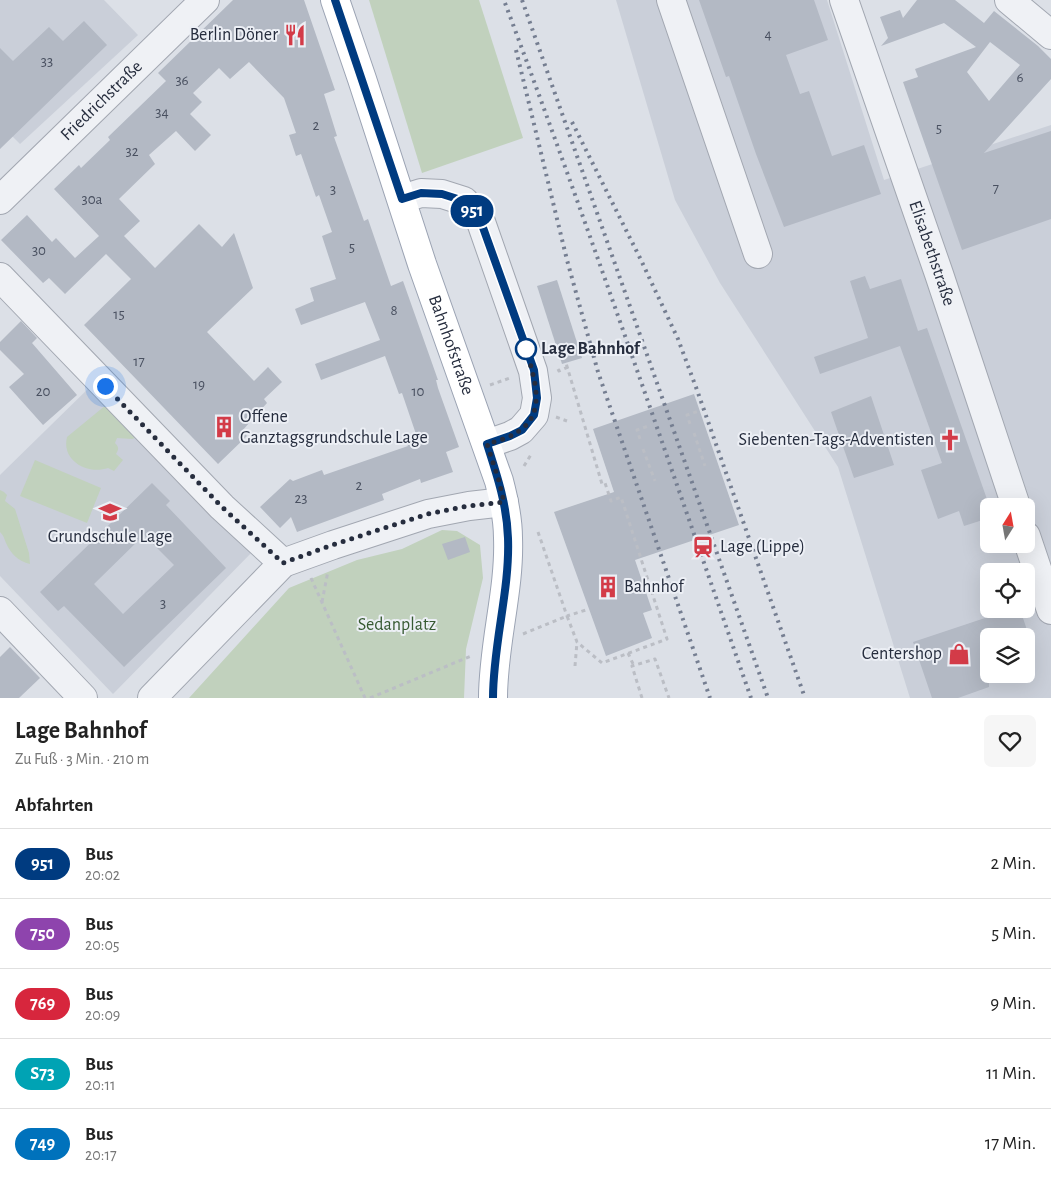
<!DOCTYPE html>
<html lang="de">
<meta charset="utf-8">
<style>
:root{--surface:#fff;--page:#f6f6f6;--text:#222;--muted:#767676;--line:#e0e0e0}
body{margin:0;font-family:"Alegreya Sans",sans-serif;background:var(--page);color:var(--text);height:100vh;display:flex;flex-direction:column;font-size:19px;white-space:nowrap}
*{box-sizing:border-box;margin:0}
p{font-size:16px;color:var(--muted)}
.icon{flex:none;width:28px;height:28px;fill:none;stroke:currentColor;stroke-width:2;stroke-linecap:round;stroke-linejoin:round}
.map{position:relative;height:698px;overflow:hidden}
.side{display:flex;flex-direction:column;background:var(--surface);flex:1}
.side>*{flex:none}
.badge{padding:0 10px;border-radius:16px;font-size:18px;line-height:32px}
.needle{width:32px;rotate:11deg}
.controls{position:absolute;left:980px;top:498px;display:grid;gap:10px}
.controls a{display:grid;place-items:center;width:55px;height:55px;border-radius:8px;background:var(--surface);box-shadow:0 5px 20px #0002;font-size:25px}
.you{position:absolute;width:25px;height:25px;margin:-12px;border:4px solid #fff;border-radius:50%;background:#1a73e8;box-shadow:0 0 0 8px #1a73e833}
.map>.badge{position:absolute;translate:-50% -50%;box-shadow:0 0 0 2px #fff}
h2{padding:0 15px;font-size:19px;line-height:45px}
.round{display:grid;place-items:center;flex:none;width:52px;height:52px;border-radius:8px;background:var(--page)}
.overview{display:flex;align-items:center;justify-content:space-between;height:85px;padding:0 15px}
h1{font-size:24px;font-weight:700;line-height:38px}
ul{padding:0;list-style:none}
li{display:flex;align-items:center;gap:15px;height:70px;padding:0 15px;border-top:1px solid var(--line)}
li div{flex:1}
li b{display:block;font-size:19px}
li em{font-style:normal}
li .badge{min-width:55px;font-weight:700;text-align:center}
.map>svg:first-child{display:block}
.built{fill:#cacfd9;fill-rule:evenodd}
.green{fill:#c1d1bd}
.building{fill:#b3b9c4;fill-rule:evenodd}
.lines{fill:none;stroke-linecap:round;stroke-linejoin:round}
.minor-casing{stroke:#a2a7b1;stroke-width:30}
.major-casing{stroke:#9ba3b3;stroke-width:30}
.path{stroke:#bbbec5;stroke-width:3;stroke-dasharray:4 4;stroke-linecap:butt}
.minor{stroke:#eff1f5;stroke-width:28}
.major{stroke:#fff;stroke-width:28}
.rail{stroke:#757e91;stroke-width:4;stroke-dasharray:2.5 5;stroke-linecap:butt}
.line-casing{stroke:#fff;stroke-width:11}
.line{stroke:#003b80;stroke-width:8}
.walk{stroke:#262d3e;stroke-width:5;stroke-dasharray:0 9}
.stop-dot{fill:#fff;stroke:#003b80;stroke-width:2.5}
.labels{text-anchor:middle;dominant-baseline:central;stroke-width:4;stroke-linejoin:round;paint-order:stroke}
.number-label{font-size:15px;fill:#495060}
.poi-label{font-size:18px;fill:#262d3e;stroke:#eceff5;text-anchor:end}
.street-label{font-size:18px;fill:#262d3e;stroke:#eceff5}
.stop-label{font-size:18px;font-weight:bold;fill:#262d3e;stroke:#eceff5;text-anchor:start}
.park-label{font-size:18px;fill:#375a32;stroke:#eceff5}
</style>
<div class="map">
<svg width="1051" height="698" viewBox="0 0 1051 698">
<rect width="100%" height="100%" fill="#dce0e7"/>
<g class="built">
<path d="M0,0H104L138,35L20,144L0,124Z"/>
<path d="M616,0H827L884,180L1051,125V698H910L838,467L720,283L675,200ZM989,506H1026V544H989ZM989,571H1026V609H989ZM989,636H1026V674H989Z"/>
<path d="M94,383L255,549L113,694L0,576V475Z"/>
</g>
<g class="green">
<path d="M369,0H479L523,138L422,173Z"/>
<path d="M106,405L138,437L132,439L117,438L115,443C119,447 119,449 116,454L123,460L114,471L108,468C88,475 61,461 67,437Z"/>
<path d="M35,460L101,488L87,523L20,496Z"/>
<path d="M0,490L4,492L7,495L5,501L15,509L29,553L30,564C18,561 11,554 6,543C4,538 4,536 0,532Z"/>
<path d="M442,530L457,531L480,545L483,578L466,649L464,698H189L289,588L357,560L402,549Z"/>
</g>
<g class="building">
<path d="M233,0H304L335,90L324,94L337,136L334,137L364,221L368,219L391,286L403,281L438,380H436L438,388L459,447L446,452L453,472L421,483L420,479L382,494L384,500L297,532L291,517L280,528L260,507L290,479L293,481L322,470L324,475L408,446L407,444L418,440L402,393L399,394L385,356L321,380L315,364L380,340L365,302L301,325L295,309L314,301L310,288L336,279L322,236L332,232L319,195L316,197L301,154L296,156L289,135L296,133L284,98L249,62L230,79L219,68L193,93L202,102L190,114L211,135L195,151L176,131L149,155L155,164L119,199L140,221L124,236L155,268L199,224L222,247L234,233L253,288L207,332L254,381L268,367L282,382L264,399L267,403L242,431L247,436L218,464L84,325L131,279L106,254L65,294L49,278L43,283L1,240L27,215L52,242L56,238L75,258L99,236L54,189L79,165L81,168L110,140L108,137L166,81L158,73Z"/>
<path d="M699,0H814L828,40L786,55L800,94L809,91L832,156L864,145L881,194L784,227L756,154L729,76L726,77Z"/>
<path d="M917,0H955L984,23L994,11L1038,46L1051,59V79L984,153L1051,131V219L962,250L903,82L918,77L915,69L976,47L944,23L881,46L888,38L880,17L900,10L903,18ZM990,42L1020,65L989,101L967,72Z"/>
<path d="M84,21L107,45L0,149V48L13,61L49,27L63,41Z"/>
<path d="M865,276L870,289L901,279L918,331L927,328L989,505V518L964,526L959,511L938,519L921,470L942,463L900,346L820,374L814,357L868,338L850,281Z"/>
<path d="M557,280L582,358L562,364L537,286Z"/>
<path d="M21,321L37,338L32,343L77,395L43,425L9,387L24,374L0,350V342Z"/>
<path d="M694,394L739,525L635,560L652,610L643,613L652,638L606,656L554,512L614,492L593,429Z"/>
<path d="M871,396L894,465L854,478L831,412Z"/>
<path d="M152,483L170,501L166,505L226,568L124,667L64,606L58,611L40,592ZM144,535L174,565L123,614L94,584Z"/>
<path d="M465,537L470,552L448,560L442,544Z"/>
<path d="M1012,609H1020L1029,636H989V687L958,698H932L913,642Z"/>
<path d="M10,647L40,678L19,698H0V657Z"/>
</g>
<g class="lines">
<g class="minor-casing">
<g id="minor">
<path d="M671,0L758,254"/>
<path id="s1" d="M844,0L939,274L1016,506"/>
<path d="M1009,0L1051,35"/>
<path d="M402,199L421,193L442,194L464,201L481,222L533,371L537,398L534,415L521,430L510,436L487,444"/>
<path id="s2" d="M0,200L205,0"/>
<path d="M0,277L222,507L283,563"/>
<path d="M1026,536L1051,610"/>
<path d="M0,611L83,698"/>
<path d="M152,698L283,563L333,545L428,514L469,506L504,502"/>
</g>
</g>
<g class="major-casing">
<g id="major">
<path id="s3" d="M335,0L362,79L422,264L499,481C504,500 508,519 508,538C510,590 493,644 493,698"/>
</g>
</g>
<g class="path">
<path d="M558,369L559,371L568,367"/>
<path d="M490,385L510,378"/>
<path d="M556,417L567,421"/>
<path d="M690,424L687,415L699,411"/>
<path d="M694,433L705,466"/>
<path d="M640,439L637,430L651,425"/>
<path d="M643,449L655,481"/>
<path d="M524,466L532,453"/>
<path d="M538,532L567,616L589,609"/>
<path d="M311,578L365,698"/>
<path d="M322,602L328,571"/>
<path d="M523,634L567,616L577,642L602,663L667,639L621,497L611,501L605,483L602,484L566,363"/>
<path d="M628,653L634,666"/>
<path d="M575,666L577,642"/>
<path d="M370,698L471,656"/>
<path d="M642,698L632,666L655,659L669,698"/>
</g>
<use href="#minor" class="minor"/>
<use href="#major" class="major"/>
<g class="rail">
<path d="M522,0L768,698"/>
<path d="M505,3C591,233 670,466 751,698"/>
<path d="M516,50L567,260L598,372L710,698"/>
<path d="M572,122L640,258L678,339L697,390L805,698"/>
</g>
</g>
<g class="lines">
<g class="line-casing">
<path id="line" d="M335,0L402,199L421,193L442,194L464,201L481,222L534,370L537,398L534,415L522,430L510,436L487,444C497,475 507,505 508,538C510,590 493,644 493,698"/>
</g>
<use href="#line" class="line"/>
<path class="walk" d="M105,386L222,507L283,563L332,545L428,514L468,506L504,502L499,481L487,444C498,441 509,438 519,431C548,412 533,375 526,349"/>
</g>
<defs>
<g id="restaurant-bare" transform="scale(1.725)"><path d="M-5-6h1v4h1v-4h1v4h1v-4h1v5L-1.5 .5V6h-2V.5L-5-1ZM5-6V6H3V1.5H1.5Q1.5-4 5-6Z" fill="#d33b48" stroke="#eceff5" stroke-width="2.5" paint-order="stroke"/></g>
<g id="building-bare" transform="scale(1.725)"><path d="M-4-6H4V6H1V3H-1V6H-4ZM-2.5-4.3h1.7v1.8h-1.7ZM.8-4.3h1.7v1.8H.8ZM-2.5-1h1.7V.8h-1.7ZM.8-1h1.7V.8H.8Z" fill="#d33b48" stroke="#eceff5" stroke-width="2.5" paint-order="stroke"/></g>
<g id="church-bare" transform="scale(1.725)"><path d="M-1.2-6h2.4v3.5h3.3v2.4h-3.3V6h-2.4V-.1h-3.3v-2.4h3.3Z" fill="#d33b48" stroke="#eceff5" stroke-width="2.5" paint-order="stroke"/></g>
<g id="school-bare" transform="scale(1.725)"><path d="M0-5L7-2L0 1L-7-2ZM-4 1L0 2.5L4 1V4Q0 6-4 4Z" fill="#d33b48" stroke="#eceff5" stroke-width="2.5" paint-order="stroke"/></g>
<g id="station-bare" transform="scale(1.725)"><path d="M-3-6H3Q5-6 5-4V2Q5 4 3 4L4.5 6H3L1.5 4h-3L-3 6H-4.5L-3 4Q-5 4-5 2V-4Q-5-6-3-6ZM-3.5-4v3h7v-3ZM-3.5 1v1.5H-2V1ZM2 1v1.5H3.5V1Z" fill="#d33b48" stroke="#eceff5" stroke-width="2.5" paint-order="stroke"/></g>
<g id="shop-bare" transform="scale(1.725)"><path d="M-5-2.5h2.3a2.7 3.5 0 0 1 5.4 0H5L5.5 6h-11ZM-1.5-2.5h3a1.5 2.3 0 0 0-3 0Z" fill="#d33b48" stroke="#eceff5" stroke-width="2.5" paint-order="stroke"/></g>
</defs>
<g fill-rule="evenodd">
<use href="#restaurant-bare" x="295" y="35"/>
<use href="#building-bare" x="224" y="427"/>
<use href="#church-bare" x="950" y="440"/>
<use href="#school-bare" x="110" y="512"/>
<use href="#station-bare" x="703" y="547"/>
<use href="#building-bare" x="608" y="587"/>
<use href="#shop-bare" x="959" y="654"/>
</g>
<circle class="stop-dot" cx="526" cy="349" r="10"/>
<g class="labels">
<g class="number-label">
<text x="768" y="34">4</text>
<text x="47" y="61">33</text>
<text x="1020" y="77">6</text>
<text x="182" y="80">36</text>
<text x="162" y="112">34</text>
<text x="316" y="125">2</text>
<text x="939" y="128">5</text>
<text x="132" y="151">32</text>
<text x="996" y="188">7</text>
<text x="333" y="189">3</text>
<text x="92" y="199">30a</text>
<text x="352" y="247">5</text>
<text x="39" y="250">30</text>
<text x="394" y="310">8</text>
<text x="119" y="314">15</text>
<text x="139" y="361">17</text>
<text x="199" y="384">19</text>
<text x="43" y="391">20</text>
<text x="418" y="391">10</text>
<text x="359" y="485">2</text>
<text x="301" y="498">23</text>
<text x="163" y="603">3</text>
</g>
<g class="poi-label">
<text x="278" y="35">Berlin Döner</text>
<text x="240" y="417" text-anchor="start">Offene<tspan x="240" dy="21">Ganztagsgrundschule Lage</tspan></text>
<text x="934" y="440">Siebenten-Tags-Adventisten</text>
<text x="110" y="537" text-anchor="middle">Grundschule Lage</text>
<text x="720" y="547" text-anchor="start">Lage (Lippe)</text>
<text x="624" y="587" text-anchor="start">Bahnhof</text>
<text x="942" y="654">Centershop</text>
</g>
<g class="street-label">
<text stroke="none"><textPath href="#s2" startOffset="142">Friedrichstraße</textPath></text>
<text stroke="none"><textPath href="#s1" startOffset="268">Elisabethstraße</textPath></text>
<text stroke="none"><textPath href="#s3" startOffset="364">Bahnhofstraße</textPath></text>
</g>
<g class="stop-label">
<text x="541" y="349">Lage Bahnhof</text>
</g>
<g class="park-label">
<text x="397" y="625">Sedanplatz</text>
</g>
</g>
</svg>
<div class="controls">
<a><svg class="needle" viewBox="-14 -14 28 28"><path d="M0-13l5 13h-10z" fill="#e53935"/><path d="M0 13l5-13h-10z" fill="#767676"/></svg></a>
<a><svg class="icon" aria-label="locate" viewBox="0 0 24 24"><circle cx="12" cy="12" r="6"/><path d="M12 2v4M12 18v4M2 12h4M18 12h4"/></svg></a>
<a><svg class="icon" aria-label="layers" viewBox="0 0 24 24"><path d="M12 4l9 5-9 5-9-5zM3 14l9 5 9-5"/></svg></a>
</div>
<div class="you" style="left:105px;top:386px"></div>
<b class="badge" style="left:472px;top:211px;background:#003b80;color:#fff">951</b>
</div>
<section class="side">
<div class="overview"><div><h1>Lage Bahnhof</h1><p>Zu Fuß · 3 Min. · 210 m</p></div><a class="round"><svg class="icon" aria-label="heart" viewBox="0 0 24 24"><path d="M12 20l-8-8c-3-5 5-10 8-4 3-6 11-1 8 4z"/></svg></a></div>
<h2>Abfahrten</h2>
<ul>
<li><span class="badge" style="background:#003b80;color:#fff">951</span><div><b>Bus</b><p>20:02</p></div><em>2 Min.</em></li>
<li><span class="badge" style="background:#8e44ad;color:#fff">750</span><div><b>Bus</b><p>20:05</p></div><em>5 Min.</em></li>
<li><span class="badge" style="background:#d7263d;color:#fff">769</span><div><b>Bus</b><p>20:09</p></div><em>9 Min.</em></li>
<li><span class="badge" style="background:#00a3b4;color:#fff">S73</span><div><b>Bus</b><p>20:11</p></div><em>11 Min.</em></li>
<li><span class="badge" style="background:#0072bc;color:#fff">749</span><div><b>Bus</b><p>20:17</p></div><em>17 Min.</em></li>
</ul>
</section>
